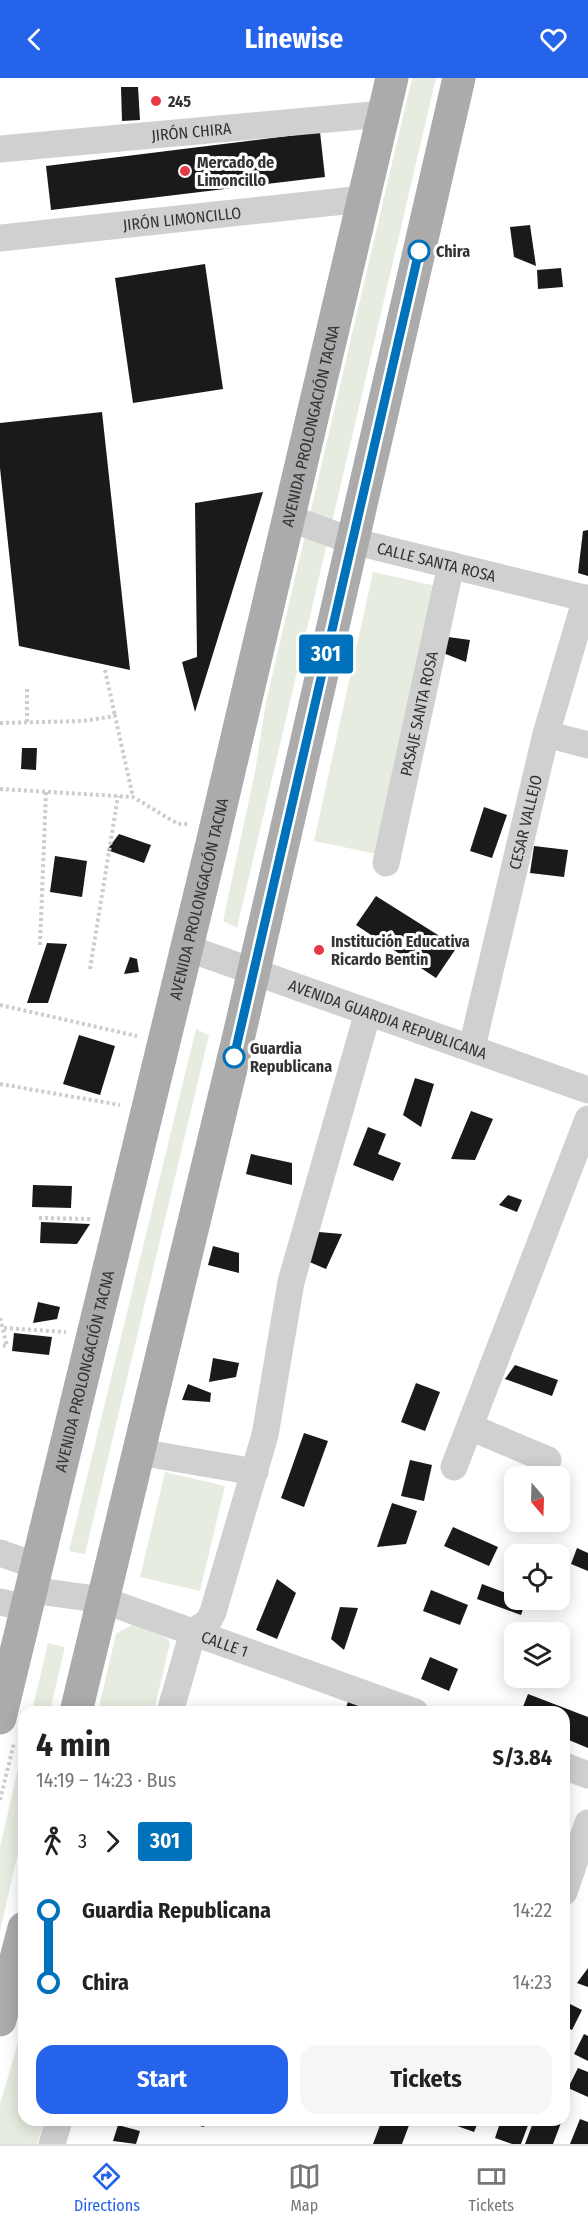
<!DOCTYPE html>
<meta charset="utf-8">
<style>
:root{--surface:#fff;--page:#f6f6f6;--text:#222;--muted:#767676;--line:#e0e0e0;--accent:#2563eb}
body{margin:0;font-family:"Fira Sans Condensed",sans-serif;background:var(--page);color:var(--text);height:100vh;display:flex;flex-direction:column;font-size:22px;white-space:nowrap}
*{box-sizing:border-box;margin:0}
p{font-size:20px;color:var(--muted)}
.icon{flex:none;width:33px;height:33px;fill:none;stroke:currentColor;stroke-width:2;stroke-linecap:round;stroke-linejoin:round}
.map{position:relative;flex:1;overflow:hidden}
.drawer{position:absolute;left:18px;top:1628px;width:552px;height:420px;display:flex;flex-direction:column;background:var(--surface);border-radius:18px;box-shadow:0 3px 15px #0003}
.drawer>*{flex:none}
.badge{padding:0 12px;border-radius:4px;font-size:21px;line-height:39px}
.needle{width:39px;rotate:161deg}
.tools{position:absolute;left:504px;top:1388px;display:grid;gap:12px}
.tools a{display:grid;place-items:center;width:66px;height:66px;border-radius:12px;background:var(--surface);box-shadow:0 3px 15px #0003;font-size:30px}
.map>.badge{position:absolute;translate:-50% -50%;box-shadow:0 0 0 3px #fff}
.legs{display:flex;align-items:center;gap:9px;height:66px;padding:0 18px;font-size:20px}
.legs p{margin-inline-start:auto}
.overview{display:flex;align-items:center;justify-content:space-between;height:102px;padding:0 18px}
h1{font-size:33px;font-weight:700;line-height:45px}
.primary-button{display:flex;gap:12px;margin-top:auto;padding:12px 18px}
.primary-button a{flex:1;height:69px;border-radius:18px;background:var(--accent);color:#fff;font-size:24px;font-weight:700;line-height:69px;text-align:center}
.primary-button a+a{background:var(--page);color:var(--text)}
ul{padding:0 18px;list-style:none}
li{display:flex;align-items:center;gap:21px;height:72px;font-size:22px}
li i{display:grid;place-items:center;width:9px;height:100%;margin:0 8px;background:currentColor}
li i::after{content:'';width:15px;height:15px;margin:-8px;border:4px solid;border-radius:50%;background:var(--surface)}
li p{margin-inline-start:auto}
li:first-child i{background:linear-gradient(#0000 50%,currentColor 0)}
li:last-child i{background:linear-gradient(currentColor 50%,#0000 0)}
header{display:flex;justify-content:space-between;align-items:center;height:78px;padding:0 18px;background:var(--accent);color:#fff;font-size:27px;font-weight:700}
.dock{display:flex;justify-content:space-around;align-items:center;height:84px;border-top:2px solid var(--line);background:var(--surface);font-size:16px;color:var(--muted)}
.dock a{display:grid;justify-items:center;gap:3px}
.dock .on{color:var(--accent)}
.map>svg:first-child{display:block}
.green{fill:#e6ecdf}
.building{fill:#1a1a1a}
.lines{fill:none;stroke-linecap:round;stroke-linejoin:round}
.path{stroke:#cdcdcd;stroke-width:4;stroke-dasharray:3 3;stroke-linecap:butt}
.minor{stroke:#d0d0d0;stroke-width:27}
.major{stroke:#ababab;stroke-width:33}
.line-1-casing{stroke:#fff;stroke-width:14}
.line-1{stroke:#0072bc;stroke-width:9}
.poi-dot{fill:#e63946;stroke:#fff;stroke-width:2}
.stop-1-dot{fill:#fff;stroke:#0072bc;stroke-width:3}
.labels{text-anchor:middle;dominant-baseline:central;stroke-width:6;stroke-linejoin:round;paint-order:stroke}
.poi-label{font-size:16px;font-weight:bold;fill:#333;stroke:#fff;text-anchor:start}
.street-label{font-size:16px;fill:#333;stroke:#fff}
.stop-label{font-size:16px;font-weight:bold;fill:#333;stroke:#fff;text-anchor:start}
</style>
<header><svg class="icon" aria-label="back" viewBox="0 0 24 24"><path d="M15 5l-7 7 7 7"/></svg>Linewise<svg class="icon" aria-label="heart" viewBox="0 0 24 24"><path d="M12 20l-8-8c-3-5 5-10 8-4 3-6 11-1 8 4z"/></svg></header>
<div class="map">
<svg width="588" height="2066" viewBox="0 0 588 2066">
<rect width="100%" height="100%" fill="#fff"/>
<g class="green">
<path d="M412,0H436L237,850L223,843L255,694L266,624Z"/>
<path d="M373,494L436,508L377,776L314,763Z"/>
<path d="M196,951L209,957L85,1476L69,1473Z"/>
<path d="M165,1394L225,1408L200,1513L140,1499Z"/>
<path d="M135,1545L168,1561L170,1565L154,1633L98,1634L116,1556Z"/>
<path d="M48,1565L65,1569L50,1633H32Z"/>
<path d="M24,1665V1748L0,1853V1769Z"/>
<path d="M24,1944V2042H44L37,2066H0V2026Z"/>
</g>
<g class="building">
<path d="M121,9H138L140,42L122,43Z"/>
<path d="M320,54L325,99L51,132L46,88Z"/>
<path d="M530,147L536,188L514,179L510,149Z"/>
<path d="M205,186L223,311L133,325L115,200Z"/>
<path d="M561,190L563,209L538,211L537,192Z"/>
<path d="M102,334L130,592L19,568L0,390V345Z"/>
<path d="M263,414L195,634L182,584L197,579L195,425Z"/>
<path d="M588,452V498L578,495L583,453Z"/>
<path d="M441,558L470,562L466,584L438,573Z"/>
<path d="M22,670H37L36,692L21,691Z"/>
<path d="M484,729L507,737L492,780L470,773Z"/>
<path d="M119,756L151,767L144,785L107,772Z"/>
<path d="M534,768L568,772L564,799L530,795Z"/>
<path d="M55,778L87,783L82,819L50,814Z"/>
<path d="M376,818L457,869L436,900L356,847Z"/>
<path d="M47,865L67,866L48,925H27Z"/>
<path d="M130,879L137,881L139,894L124,896Z"/>
<path d="M79,957L115,968L100,1017L63,1006Z"/>
<path d="M415,1000L434,1006L421,1049L403,1037Z"/>
<path d="M471,1033L493,1041L475,1082L451,1081Z"/>
<path d="M368,1049L386,1056L378,1076L401,1085L393,1103L353,1087Z"/>
<path d="M251,1076L292,1085V1107L246,1096Z"/>
<path d="M33,1107L72,1108L71,1130L32,1129Z"/>
<path d="M508,1117L522,1122L517,1134L499,1127Z"/>
<path d="M41,1144L90,1146L77,1166L40,1165Z"/>
<path d="M319,1154L342,1156L326,1191L307,1183Z"/>
<path d="M213,1168L239,1175V1195L208,1187Z"/>
<path d="M38,1224L60,1229L57,1241L33,1245Z"/>
<path d="M14,1255L52,1259L49,1277L12,1273Z"/>
<path d="M213,1280L239,1285L236,1299L209,1304Z"/>
<path d="M515,1287L558,1302L552,1318L505,1301Z"/>
<path d="M416,1305L440,1314L425,1353L401,1344Z"/>
<path d="M188,1306L211,1315L210,1324L182,1322Z"/>
<path d="M304,1355L328,1363L304,1429L281,1420Z"/>
<path d="M410,1382L432,1387L424,1423L401,1418Z"/>
<path d="M392,1425L417,1433L406,1466L377,1469Z"/>
<path d="M453,1449L498,1469L489,1488L444,1468Z"/>
<path d="M577,1470L588,1475V1493L571,1486Z"/>
<path d="M277,1501L296,1515L277,1561L256,1552Z"/>
<path d="M482,1506L514,1518V1521L526,1522L521,1537L477,1521Z"/>
<path d="M431,1512L468,1527L460,1547L423,1533Z"/>
<path d="M340,1529L358,1530L344,1572L331,1561Z"/>
<path d="M430,1579L458,1591L449,1613L421,1601Z"/>
<path d="M528,1616L588,1639V1670L564,1660V1634H521Z"/>
<path d="M350,1619L369,1627L366,1634H344Z"/>
<path d="M588,1890V1909L577,1905Z"/>
<path d="M564,1923L582,1932L572,1952L564,1948Z"/>
<path d="M584,1956L588,1958V1983L574,1976Z"/>
<path d="M578,1990L588,1994V2019L568,2010Z"/>
<path d="M580,2041L588,2044V2066H570Z"/>
<path d="M173,2042H206L204,2049Z"/>
<path d="M382,2042H411L402,2066H373Z"/>
<path d="M450,2042H479L474,2054L449,2045Z"/>
<path d="M501,2042H530L521,2066H512L495,2060Z"/>
<path d="M534,2042H562L553,2066H525Z"/>
<path d="M118,2047L140,2053L136,2066L113,2063Z"/>
</g>
<g class="lines">
<g class="path">
<path d="M105,592L115,638"/>
<path d="M27,611V644"/>
<path d="M0,645L83,643L115,638L133,719"/>
<path d="M0,711L133,719L178,746H190"/>
<path d="M40,867L46,714"/>
<path d="M90,891L118,718"/>
<path d="M0,927L137,958"/>
<path d="M0,1006L120,1027"/>
<path d="M39,1140L92,1141"/>
<path d="M0,1240L7,1268L0,1267"/>
<path d="M4,1250L66,1254"/>
<path d="M0,1722L14,1665"/>
</g>
<g class="minor">
<path id="s1" d="M0,71L383,36"/>
<path id="s2" d="M0,160L363,121"/>
<path id="s3" d="M289,436L300,444L352,463L588,521"/>
<path d="M546,656L588,667"/>
<path id="s4" d="M386,785L451,487"/>
<path id="s5" d="M187,870L588,1012"/>
<path id="s6" d="M472,969L546,656L586,520"/>
<path d="M470,1349L548,1382"/>
<path d="M139,1374L255,1394"/>
<path d="M454,1389L588,1041"/>
<path d="M0,1475L37,1488"/>
<path id="s7" d="M31,1512L103,1522L415,1634"/>
<path d="M0,1524L27,1530"/>
<path d="M170,1634L193,1554L208,1544L213,1534L265,1357L291,1204L368,934"/>
<path d="M564,1688L588,1697"/>
<path d="M564,1814L588,1745"/>
<path d="M52,2066L59,2042"/>
</g>
<g class="major">
<path d="M76,1634L240,953L459,0"/>
<path id="s8" d="M0,1640L211,770L392,0"/>
<path d="M0,1942L24,1850"/>
</g>
</g>
<g class="lines">
<g class="line-1-casing">
<path id="line-1" d="M234,979L419,173"/>
</g>
<use href="#line-1" class="line-1"/>
</g>
<g class="poi-dot">
<circle cx="156" cy="23" r="6"/>
<circle cx="185" cy="93" r="6"/>
<circle cx="319" cy="872" r="6"/>
</g>
<g class="stop-1-dot">
<circle cx="419" cy="173" r="10"/>
<circle cx="234" cy="979" r="10"/>
</g>
<g class="labels">
<g class="poi-label">
<text x="168" y="23">245</text>
<text x="197" y="84">Mercado de<tspan x="197" dy="18">Limoncillo</tspan></text>
<text x="331" y="863">Institución Educativa<tspan x="331" dy="18">Ricardo Bentin</tspan></text>
</g>
<g class="street-label">
<text stroke="none"><textPath href="#s1" startOffset="192">JIRÓN CHIRA</textPath></text>
<text stroke="none"><textPath href="#s2" startOffset="183">JIRÓN LIMONCILLO</textPath></text>
<text stroke="none"><textPath href="#s8" startOffset="1329">AVENIDA PROLONGACIÓN TACNA</textPath></text>
<text stroke="none"><textPath href="#s3" startOffset="156">CALLE SANTA ROSA</textPath></text>
<text stroke="none"><textPath href="#s4" startOffset="153">PASAJE SANTA ROSA</textPath></text>
<text stroke="none"><textPath href="#s6" startOffset="231">CESAR VALLEJO</textPath></text>
<text stroke="none"><textPath href="#s8" startOffset="843">AVENIDA PROLONGACIÓN TACNA</textPath></text>
<text stroke="none"><textPath href="#s5" startOffset="213">AVENIDA GUARDIA REPUBLICANA</textPath></text>
<text stroke="none"><textPath href="#s8" startOffset="357">AVENIDA PROLONGACIÓN TACNA</textPath></text>
<text stroke="none"><textPath href="#s7" startOffset="202">CALLE 1</textPath></text>
</g>
<g class="stop-label">
<text x="436" y="173">Chira</text>
<text x="250" y="970">Guardia<tspan x="250" dy="18">Republicana</tspan></text>
</g>
</g>
</svg>
<div class="tools">
<a><svg class="needle" viewBox="-14 -14 28 28"><path d="M0-13l5 13h-10z" fill="#e53935"/><path d="M0 13l5-13h-10z" fill="#767676"/></svg></a>
<a><svg class="icon" aria-label="locate" viewBox="0 0 24 24"><circle cx="12" cy="12" r="6"/><path d="M12 2v4M12 18v4M2 12h4M18 12h4"/></svg></a>
<a><svg class="icon" aria-label="layers" viewBox="0 0 24 24"><path d="M12 4l9 5-9 5-9-5zM3 14l9 5 9-5"/></svg></a>
</div>
<b class="badge" style="left:326px;top:576px;background:#0072bc;color:#fff">301</b>
<section class="drawer">
<div class="overview"><div><h1>4 min</h1><p>14:19 – 14:23 · Bus</p></div><b>S/3.84</b></div>
<div class="legs"><svg class="icon" aria-label="walk" viewBox="0 0 24 24"><circle cx="13" cy="4" r="2"/><path d="M13 8l-2 6 4 7M11 14l-3 7M7 12l3-4h3l4 4"/></svg>3<svg class="icon" aria-label="forward" viewBox="0 0 24 24"><path d="M9 5l7 7-7 7"/></svg><b class="badge" style="background:#0072bc;color:#fff">301</b></div>
<ul>
<li><i style="color:#0072bc"></i><b>Guardia Republicana</b><p>14:22</p></li>
<li><i style="color:#0072bc"></i><b>Chira</b><p>14:23</p></li>
</ul>
<div class="primary-button"><a>Start</a><a>Tickets</a></div>
</section>
</div>
<nav class="dock">
<a class="on"><svg class="icon" aria-label="directions" viewBox="0 0 24 24"><path d="M12 3l9 9-9 9-9-9zM9 14v-3h6M13 9l2 2-2 2"/></svg>Directions</a>
<a><svg class="icon" aria-label="map" viewBox="0 0 24 24"><path d="M3 6l6-2 6 2 6-2v14l-6 2-6-2-6 2zM9 4v14M15 6v14"/></svg>Map</a>
<a><svg class="icon" aria-label="tickets" viewBox="0 0 24 24"><path d="M3 7h18v10H3zM15 7v10"/></svg>Tickets</a>
</nav>
